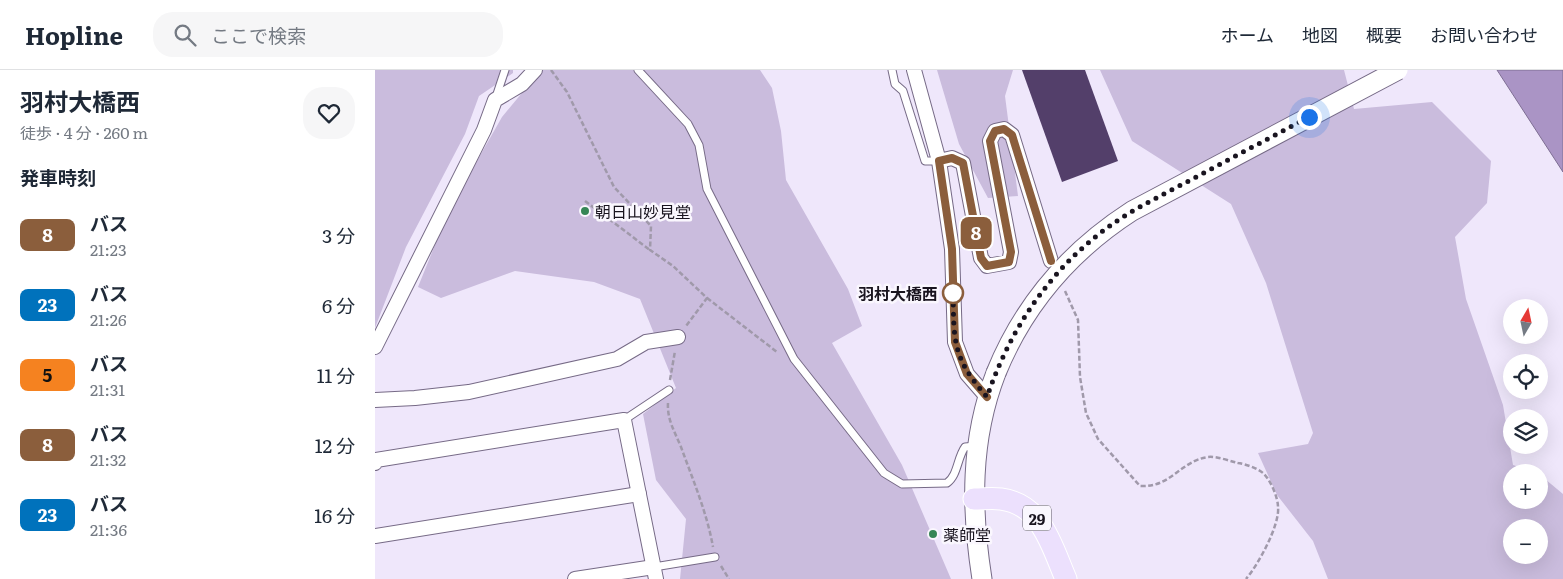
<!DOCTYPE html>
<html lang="ja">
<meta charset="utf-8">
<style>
:root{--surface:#fff;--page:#f6f6f7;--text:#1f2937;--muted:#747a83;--line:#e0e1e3}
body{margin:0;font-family:Literata,"Noto Sans JP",serif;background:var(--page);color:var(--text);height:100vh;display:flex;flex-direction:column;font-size:19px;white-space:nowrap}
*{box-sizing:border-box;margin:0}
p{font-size:16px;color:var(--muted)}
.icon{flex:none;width:28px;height:28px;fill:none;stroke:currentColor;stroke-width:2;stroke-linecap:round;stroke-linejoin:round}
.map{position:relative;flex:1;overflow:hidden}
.details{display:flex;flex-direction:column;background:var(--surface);width:375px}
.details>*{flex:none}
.badge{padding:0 10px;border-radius:8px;font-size:18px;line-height:32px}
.needle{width:32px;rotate:9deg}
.buttons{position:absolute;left:1128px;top:229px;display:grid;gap:10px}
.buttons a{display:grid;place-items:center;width:45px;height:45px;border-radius:50%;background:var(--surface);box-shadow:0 5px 20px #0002;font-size:25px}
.you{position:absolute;width:25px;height:25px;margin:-12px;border:4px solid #fff;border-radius:50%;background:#1a73e8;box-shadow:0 0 0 8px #1a73e833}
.map>.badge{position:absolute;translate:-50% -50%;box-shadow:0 0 0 2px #fff}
h2{padding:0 20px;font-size:19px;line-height:45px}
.round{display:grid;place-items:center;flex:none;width:52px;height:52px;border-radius:20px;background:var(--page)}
.headline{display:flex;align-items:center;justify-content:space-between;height:85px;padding:0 20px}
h1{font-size:24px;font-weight:700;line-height:38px}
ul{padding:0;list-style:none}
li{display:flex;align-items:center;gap:15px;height:70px;padding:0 20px}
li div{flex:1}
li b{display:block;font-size:19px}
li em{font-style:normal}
li .badge{min-width:55px;font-weight:700;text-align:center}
header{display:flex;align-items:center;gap:30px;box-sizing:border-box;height:70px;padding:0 25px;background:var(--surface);border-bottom:1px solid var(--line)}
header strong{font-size:24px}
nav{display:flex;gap:28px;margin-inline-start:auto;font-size:18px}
.search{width:350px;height:45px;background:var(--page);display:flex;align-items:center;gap:12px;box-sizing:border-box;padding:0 18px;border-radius:20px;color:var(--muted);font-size:19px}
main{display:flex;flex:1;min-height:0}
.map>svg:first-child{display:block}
.green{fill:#cabcdd;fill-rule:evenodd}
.water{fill:#aa94c5;stroke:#7e6e93}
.building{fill:#533f6a}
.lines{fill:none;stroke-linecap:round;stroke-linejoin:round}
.service-casing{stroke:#766a86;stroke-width:9}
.minor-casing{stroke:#766a86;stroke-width:16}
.secondary-casing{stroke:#766a86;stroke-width:21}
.primary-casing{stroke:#fff;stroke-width:23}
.path{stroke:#a099aa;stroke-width:2.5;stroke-dasharray:5 2.5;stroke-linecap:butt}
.service{stroke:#fff;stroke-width:7}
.minor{stroke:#fff;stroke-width:14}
.secondary{stroke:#fff;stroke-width:19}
.primary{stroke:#ece0fd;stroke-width:21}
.secondary-bridge-casing{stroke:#766a86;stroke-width:21;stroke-linecap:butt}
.secondary-bridge{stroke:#fff;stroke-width:19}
.line-casing{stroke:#fff;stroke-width:11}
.line{stroke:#8b5e3c;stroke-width:8}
.walk{stroke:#19141f;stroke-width:5;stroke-dasharray:0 9}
.poi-dot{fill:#368656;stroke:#faf7fe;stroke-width:2}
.stop-dot{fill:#fff;stroke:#8b5e3c;stroke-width:2.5}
.labels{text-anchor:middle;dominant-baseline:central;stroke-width:5;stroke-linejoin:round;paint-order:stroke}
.shield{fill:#faf7fe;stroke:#5c5862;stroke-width:1}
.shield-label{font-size:15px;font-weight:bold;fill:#19141f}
.poi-label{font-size:16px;fill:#19141f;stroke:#faf7fe;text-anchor:start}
.stop-label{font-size:16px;font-weight:bold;fill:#19141f;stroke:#faf7fe;text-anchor:end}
</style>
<header>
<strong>Hopline</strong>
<div class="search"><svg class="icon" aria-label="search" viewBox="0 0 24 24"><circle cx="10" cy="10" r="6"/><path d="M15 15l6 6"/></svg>ここで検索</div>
<nav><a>ホーム</a><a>地図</a><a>概要</a><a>お問い合わせ</a></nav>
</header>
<main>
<section class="details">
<div class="headline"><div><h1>羽村大橋西</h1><p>徒歩 · 4 分 · 260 m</p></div><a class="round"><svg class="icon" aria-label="heart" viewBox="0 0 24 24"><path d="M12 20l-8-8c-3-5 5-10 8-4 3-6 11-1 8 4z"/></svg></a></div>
<h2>発車時刻</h2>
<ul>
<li><span class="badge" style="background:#8b5e3c;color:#fff">8</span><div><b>バス</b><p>21:23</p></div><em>3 分</em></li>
<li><span class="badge" style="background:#0072bc;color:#fff">23</span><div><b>バス</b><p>21:26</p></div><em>6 分</em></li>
<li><span class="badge" style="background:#f58220;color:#111">5</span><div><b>バス</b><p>21:31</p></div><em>11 分</em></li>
<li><span class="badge" style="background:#8b5e3c;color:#fff">8</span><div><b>バス</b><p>21:32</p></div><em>12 分</em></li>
<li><span class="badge" style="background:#0072bc;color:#fff">23</span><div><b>バス</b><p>21:36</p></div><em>16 分</em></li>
</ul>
</section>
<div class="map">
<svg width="1188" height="509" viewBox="0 0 1188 509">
<rect width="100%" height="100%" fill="#efe7fb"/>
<g class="green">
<path d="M0,0H138V3L104,26L90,64L31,177L0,258Z"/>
<path d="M166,0H385L397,18L406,61L411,110L473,219L487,256L457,273L527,395L576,509H305L311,449L281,410L268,344L301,318L265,229L219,212L140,201L66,228L43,217L74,140L127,47Z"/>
<path d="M562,0H638L630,26L643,126L613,128L584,74Z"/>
<path d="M725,0H969L979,39L1057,32L1116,91L1112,133L1080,167L1091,229L1128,335L1138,395L1159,402H1136V430H1164V404L1188,424V509H953L938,471L902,425L883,383L933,374L938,363L891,213L856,134L757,71ZM1136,458H1164V485H1136Z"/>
</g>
<path class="water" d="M1122,0H1188V102Z"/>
<path class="building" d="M647,0H710L743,91L687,112Z"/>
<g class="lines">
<g class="service-casing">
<g id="service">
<path d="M263,0L313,54L324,75L332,119L419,289L509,403L527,414L572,413C583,405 582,388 590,377L601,376"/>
<path d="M517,0L520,14L528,21L550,91H564"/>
<path d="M121,27L130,0"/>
<path d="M249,350L294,320"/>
<path d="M279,497L340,487"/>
</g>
</g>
<g class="minor-casing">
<g id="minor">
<path d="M539,0L564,91L577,179L580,272L592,304L612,327"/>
<path d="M564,91L577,88L588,93L606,188L612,196L634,192L636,182L615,71L620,61L629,59L637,65L676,191"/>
<path d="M0,277L109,60L120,30L147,14L160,0"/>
<path d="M0,330L40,328L94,322L242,289L271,272L303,267"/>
<path d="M0,393L1,390L249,350L281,509"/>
<path d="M0,466L264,424"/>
<path d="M200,509L279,497"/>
</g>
</g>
<g class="secondary-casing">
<path id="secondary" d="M607,509C596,439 595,370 621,303"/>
</g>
<g class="primary-casing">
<path id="primary" d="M599,429C608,429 618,428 626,429C667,434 677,477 691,509"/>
</g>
<g class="path">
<path d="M176,0L192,22L239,117L276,156L275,180L298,196L332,228L311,256"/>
<path d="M210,131L275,180"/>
<path d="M690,221L703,250L705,307L711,343L723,369L765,416C796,418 805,391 833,387C842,386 854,391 863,393C870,394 882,398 888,403C895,409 903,427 903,437C905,455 883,495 871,509"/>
<path d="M332,228L402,282"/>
<path d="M295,310L300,281"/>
<path d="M293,333C292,350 300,362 306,377C318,410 332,443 338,477"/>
<path d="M346,496L354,509"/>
</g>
<use href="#service" class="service"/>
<use href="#minor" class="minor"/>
<use href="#secondary" class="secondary"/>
<use href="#primary" class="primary"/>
<g class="secondary-bridge-casing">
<path id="secondary-bridge" d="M621,303C649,234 695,181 757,141L1023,0"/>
</g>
<use href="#secondary-bridge" class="secondary-bridge"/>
</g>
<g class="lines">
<g class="line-casing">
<path id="line" d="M612,327L592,304L580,272L577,179L564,91L577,88L588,93L606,188L612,196L634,192L636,182L615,71L620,61L629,59L637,65L676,191"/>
</g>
<use href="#line" class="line"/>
<path class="walk" d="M578,223V220C579,272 577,287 612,327C638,250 686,184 756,142C778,129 801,118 823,106C860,86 897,67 934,47"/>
</g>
<g class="poi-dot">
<circle cx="210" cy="141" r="5"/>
<circle cx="558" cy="464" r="5"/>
</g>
<circle class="stop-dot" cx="578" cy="223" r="10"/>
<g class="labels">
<rect class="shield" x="648" y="435.5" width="28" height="25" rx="4"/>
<g class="shield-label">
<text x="662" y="448">29</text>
</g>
<g class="poi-label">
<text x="220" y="141">朝日山妙見堂</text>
<text x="568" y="464">薬師堂</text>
</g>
<g class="stop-label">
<text x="563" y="223">羽村大橋西</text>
</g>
</g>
</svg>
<div class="buttons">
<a><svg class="needle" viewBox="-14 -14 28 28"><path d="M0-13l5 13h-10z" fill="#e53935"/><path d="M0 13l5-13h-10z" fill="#747a83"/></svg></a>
<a><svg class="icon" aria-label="locate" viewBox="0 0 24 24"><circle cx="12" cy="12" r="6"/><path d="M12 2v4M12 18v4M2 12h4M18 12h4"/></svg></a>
<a><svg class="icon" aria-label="layers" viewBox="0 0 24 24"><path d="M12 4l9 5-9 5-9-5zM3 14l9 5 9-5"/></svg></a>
<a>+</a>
<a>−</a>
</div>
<div class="you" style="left:934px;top:47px"></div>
<b class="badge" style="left:601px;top:163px;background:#8b5e3c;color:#fff">8</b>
</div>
</main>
